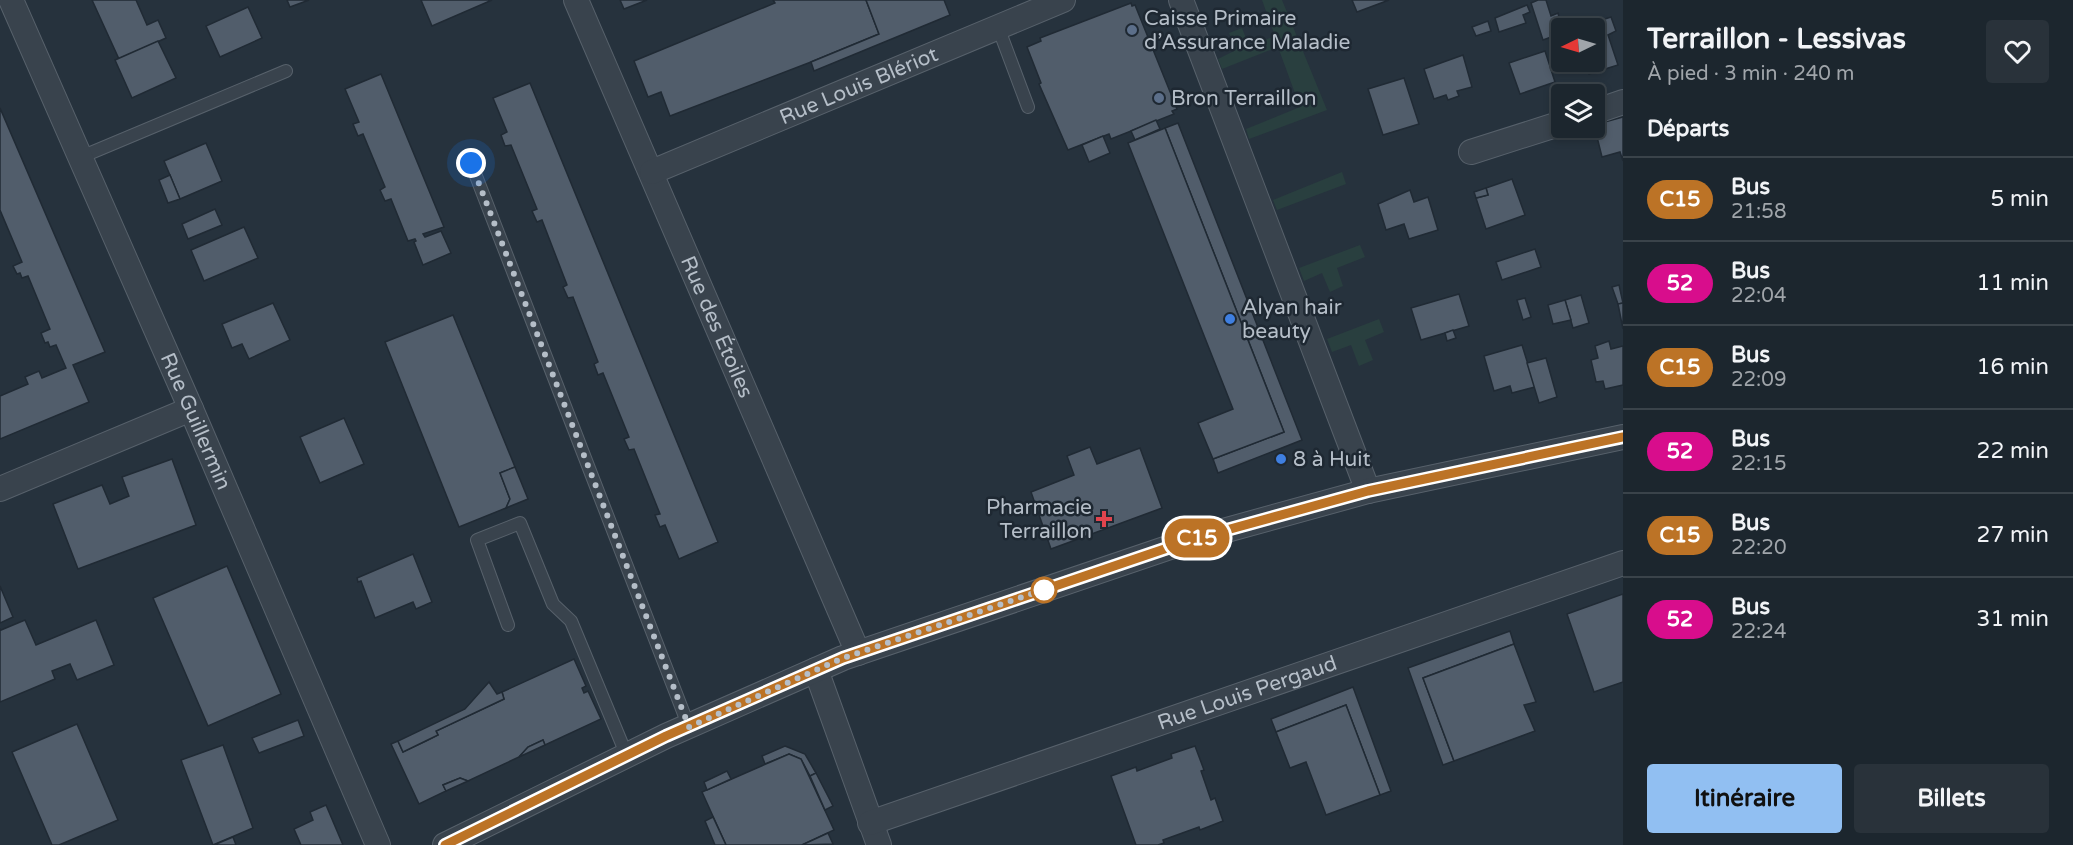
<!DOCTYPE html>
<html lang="fr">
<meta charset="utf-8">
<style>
:root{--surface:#1c262e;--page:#29323a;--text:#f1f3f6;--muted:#a0a5aa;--line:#3a434a;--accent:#91bff2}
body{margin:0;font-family:"Varela Round",sans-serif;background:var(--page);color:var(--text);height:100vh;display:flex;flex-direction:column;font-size:22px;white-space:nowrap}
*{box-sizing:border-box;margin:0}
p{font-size:20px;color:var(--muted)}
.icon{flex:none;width:33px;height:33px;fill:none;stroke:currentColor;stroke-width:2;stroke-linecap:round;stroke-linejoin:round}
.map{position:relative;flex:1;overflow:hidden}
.sheet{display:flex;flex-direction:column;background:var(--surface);width:450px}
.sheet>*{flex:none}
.badge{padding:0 12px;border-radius:20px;font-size:21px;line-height:39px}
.needle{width:39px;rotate:265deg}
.tools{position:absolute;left:1551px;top:18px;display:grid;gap:12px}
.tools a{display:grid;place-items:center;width:54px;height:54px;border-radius:6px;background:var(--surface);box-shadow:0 3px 9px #0003,0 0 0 2px var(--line);font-size:30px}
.you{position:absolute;width:30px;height:30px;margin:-15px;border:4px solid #fff;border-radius:50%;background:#1a73e8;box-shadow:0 0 0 9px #1a73e833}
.map>.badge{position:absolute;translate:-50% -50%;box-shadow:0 0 0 3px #fff}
h2{padding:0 24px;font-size:22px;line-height:54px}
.round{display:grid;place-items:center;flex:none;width:63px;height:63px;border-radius:6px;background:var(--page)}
.head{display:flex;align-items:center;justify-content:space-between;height:102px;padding:0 24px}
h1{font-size:28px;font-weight:700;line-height:45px}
.action{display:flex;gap:12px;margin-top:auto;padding:12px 24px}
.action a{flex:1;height:69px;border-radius:6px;background:var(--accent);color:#111;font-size:24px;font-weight:700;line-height:69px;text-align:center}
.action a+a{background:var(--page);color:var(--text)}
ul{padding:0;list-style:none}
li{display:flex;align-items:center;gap:18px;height:84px;padding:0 24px;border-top:2px solid var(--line)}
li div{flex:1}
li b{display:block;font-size:22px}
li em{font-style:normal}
li .badge{min-width:66px;font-weight:700;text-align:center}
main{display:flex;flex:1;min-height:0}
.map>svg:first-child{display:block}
.grass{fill:#293f3f}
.building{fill:#515d6b;stroke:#202a34;stroke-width:1.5}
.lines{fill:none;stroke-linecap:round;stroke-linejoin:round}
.service-casing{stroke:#57616b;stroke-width:14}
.minor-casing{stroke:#57616b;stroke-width:26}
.service{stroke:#39434d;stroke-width:12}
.minor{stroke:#39434d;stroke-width:24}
.line-casing{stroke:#fff;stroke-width:14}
.line{stroke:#bc7326;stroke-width:9}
.walk{stroke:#b5bec8;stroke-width:6;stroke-dasharray:0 10.8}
.service-dot{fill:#5c6f8a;stroke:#1e2832;stroke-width:2}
.shop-dot{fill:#3f7fe0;stroke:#1e2832;stroke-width:2}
.health-dot{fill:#e0444e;stroke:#1e2832;stroke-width:2}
.stop-dot{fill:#fff;stroke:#bc7326;stroke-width:3}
.labels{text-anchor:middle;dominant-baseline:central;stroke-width:5;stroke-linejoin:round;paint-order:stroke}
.poi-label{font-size:21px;fill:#b5bec8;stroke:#1e2832;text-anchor:start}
.street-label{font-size:21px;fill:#b5bec8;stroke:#1e2832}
</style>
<main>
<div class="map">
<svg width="1623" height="845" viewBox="0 0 1623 845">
<rect width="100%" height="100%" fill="#26323d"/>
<g class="grass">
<path d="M1262,0H1282L1327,110L1249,139L1246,129L1300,107L1278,47L1222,69L1218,59L1236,50L1229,33L1242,28L1249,46L1275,36Z"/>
<path d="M1342,172L1346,184L1277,210L1273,200Z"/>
<path d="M1360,245L1365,257L1337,268L1343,286L1330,292L1322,273L1304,281L1299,268Z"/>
<path d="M1379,319L1384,332L1365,340L1373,360L1359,366L1351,345L1332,352L1327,339Z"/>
</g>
<g class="building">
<path d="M92,0H136L147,25L158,20L166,38L119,59Z"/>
<path d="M287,0H309L290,7Z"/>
<path d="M421,0H492L432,26Z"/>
<path d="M620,0H647L624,9Z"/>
<path d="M773,0H866L879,34L811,62L670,116L661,92L648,97L634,61L775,3Z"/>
<path d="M866,0H944L950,15L814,71L811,62L879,34Z"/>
<path d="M1352,0H1389L1357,12Z"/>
<path d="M1538,0H1546L1551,16L1558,13L1560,22L1568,19L1571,28H1562V33L1543,40L1531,3Z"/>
<path d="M1131,3L1132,6L1135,5L1177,109L1172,111L1174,114L1111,139L1109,134L1068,150L1039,84L1041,83L1027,47L1041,41L1040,38Z"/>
<path d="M1527,5L1530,12L1523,15L1526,23L1499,32L1495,18Z"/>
<path d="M248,7L262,38L220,57L206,26Z"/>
<path d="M1611,17L1616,31L1608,35L1618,65L1589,74L1585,62H1594V28L1580,27Z"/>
<path d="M1488,21L1491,31L1476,36L1472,27Z"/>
<path d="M158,41L176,78L132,98L115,60Z"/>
<path d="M1545,51L1555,82L1520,94L1509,63Z"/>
<path d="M1463,55L1472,87L1457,91L1459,96L1448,100L1446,95L1434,99L1424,69Z"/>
<path d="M381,74L444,227L423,234L425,237L441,231L451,253L423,265L414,242L416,241L415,239L408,241L391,199L385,201L380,190L385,187L363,134L358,136L353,124L359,122L345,89Z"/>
<path d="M1404,78L1419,124L1383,135L1368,89Z"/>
<path d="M530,83L718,542L679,559L665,525L660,527L655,515L660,514L634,449L629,450L624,439L629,437L603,373L598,375L594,364L598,362L573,297L568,298L563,287L567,285L542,220L537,222L532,211L537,209L511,145L505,146L501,135L507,132L493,98Z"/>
<path d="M0,108L105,352L73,365L89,402L0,439V396L28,384L25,377L39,371L42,378L66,368L56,345L50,347L48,342L45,343L41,333L50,329L28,276L22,278L20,273L17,274L13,266L22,262L0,210Z"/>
<path d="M1623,117V161L1620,152L1602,157L1594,125Z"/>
<path d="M1156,120L1160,129L1135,140L1131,131Z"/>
<path d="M1178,123L1302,440L1218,473L1213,459L1284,432L1165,128Z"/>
<path d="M1165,128L1284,432L1213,459L1198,423L1233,409L1128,143Z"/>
<path d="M1103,136L1110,153L1089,162L1082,145Z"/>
<path d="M206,143L222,181L180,199L164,161Z"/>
<path d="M170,175L180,199L168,203L159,180Z"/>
<path d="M1512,179L1525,215L1486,229L1476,198L1488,195L1486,188Z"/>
<path d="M1486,188L1488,195L1476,198L1474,192Z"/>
<path d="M1410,190L1414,202L1428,197L1438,230L1409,239L1404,224L1386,230L1378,204Z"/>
<path d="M215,209L222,225L188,239L182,224Z"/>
<path d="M244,227L258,258L204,281L191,250Z"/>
<path d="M1535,249L1541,267L1502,280L1496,262Z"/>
<path d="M1619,285L1623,303L1618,304L1612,287Z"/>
<path d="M1459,294L1469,326L1421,340L1411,308Z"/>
<path d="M1581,295L1589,323L1573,328L1565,300Z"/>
<path d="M1525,298L1531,317L1523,320L1517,300Z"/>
<path d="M1565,300L1571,320L1553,324L1548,305Z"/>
<path d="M273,303L290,340L249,359L242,344L232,348L222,324Z"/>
<path d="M1623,303V329L1618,304Z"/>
<path d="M453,315L515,467L500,473L510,499L506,508L459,527L385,342Z"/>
<path d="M1453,330L1456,338L1447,341L1445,333Z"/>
<path d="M1609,341L1611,349L1623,346V385L1605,389L1603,381L1596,382L1591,360L1598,358L1595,346Z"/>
<path d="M1522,345L1535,387L1512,393L1510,386L1494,391L1484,356Z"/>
<path d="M1546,358L1557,397L1539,403L1527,363Z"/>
<path d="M344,418L364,464L320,483L300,437Z"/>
<path d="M1090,447L1097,464L1140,448L1162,508L1051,549L1031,492L1074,475L1067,456Z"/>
<path d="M172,459L196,525L78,569L53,504L102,485L110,504L129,496L122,477Z"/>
<path d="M515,467L528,499L506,508L510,499L500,473Z"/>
<path d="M413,554L432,602L416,609L413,602L375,618L361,581L358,582L357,578Z"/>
<path d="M227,566L281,694L208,726L153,598Z"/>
<path d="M0,586L13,617L0,623Z"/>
<path d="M1623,594V682L1594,692L1567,614Z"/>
<path d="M25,620L36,645L96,620L114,665L77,680L70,664L52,671L55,679L0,702V629L1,630Z"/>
<path d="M1510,631L1514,644L1423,678L1454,761L1443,765L1408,668Z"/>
<path d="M1514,644L1536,702L1524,705L1535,731L1454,761L1423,678Z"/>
<path d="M574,659L586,686L582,688L584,693L588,691L601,719L545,745L543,740L528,747L519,757L468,781L460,778L443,785L446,791L419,804L391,744L398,741L403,752L428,740L438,735L436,731L504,699L502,692Z"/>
<path d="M489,682L497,694L502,692L504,699L436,731L438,735L403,752L398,741L465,709Z"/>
<path d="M1353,687L1391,791L1380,795L1346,705L1276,732L1271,719Z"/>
<path d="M1346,705L1380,795L1326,815L1306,762L1290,768L1276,732Z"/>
<path d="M298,720L304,736L259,753L252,738Z"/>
<path d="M77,724L118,820L59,845H52L12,752Z"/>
<path d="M543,740L545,745L519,757L528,747Z"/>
<path d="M223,745L253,828L213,845L181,760Z"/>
<path d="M785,746L805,754L816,773L810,776L801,759L789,754L765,764L762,756Z"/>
<path d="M1195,746L1204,770L1201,771L1211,800L1215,798L1223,821L1200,830L1199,827L1163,840L1164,843L1158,845H1136L1111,776L1136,767L1137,771L1172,758L1171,754Z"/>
<path d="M789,754L801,759L834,830L802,845H726L702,792Z"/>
<path d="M727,771L731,779L707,790L704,782Z"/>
<path d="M816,773L833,806L825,810L810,776Z"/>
<path d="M460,778L468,781L446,791L443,785Z"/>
<path d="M326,805L343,845H301L294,829L313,820L310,812Z"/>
<path d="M713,817L726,845H715L705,821Z"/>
<path d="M828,833L833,844L802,845Z"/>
<path d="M233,837L236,845H214Z"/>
</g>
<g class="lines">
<g class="service-casing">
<g id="service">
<path d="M998,27L1028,107"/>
<path d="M81,157L286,71"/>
<path d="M471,163L689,727"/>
<path d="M508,625L477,540L520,523L553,604L571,621L627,756"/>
</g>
</g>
<g class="minor-casing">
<g id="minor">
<path id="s1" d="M11,0L191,409L378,845"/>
<path id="s2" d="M576,0L858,653"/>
<path d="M1181,0L1368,491"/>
<path d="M1594,112L1623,102"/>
<path d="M1471,152L1562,123"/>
<path id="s3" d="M652,172L1063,0"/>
<path d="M0,489L191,409"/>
<path d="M816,670L879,845"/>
<path id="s4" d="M870,823L1623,563"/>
<path d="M445,845L666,736L843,658L1194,539L1368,491L1623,437"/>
</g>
</g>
<use href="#service" class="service"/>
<use href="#minor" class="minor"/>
</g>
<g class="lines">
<g class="line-casing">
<path id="line" d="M445,845L666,736L843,658L1194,539L1368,491L1623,437"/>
</g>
<use href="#line" class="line"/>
<path class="walk" d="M471,163L689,727L843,658L1046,589L1044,590"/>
</g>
<g class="service-dot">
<circle cx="1132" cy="30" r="6"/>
<circle cx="1159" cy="98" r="6"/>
</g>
<g class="shop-dot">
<circle cx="1230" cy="319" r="6"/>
<circle cx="1281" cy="459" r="6"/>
</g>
<path class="health-dot" d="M1101 510h6v6h6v6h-6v6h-6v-6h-6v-6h6z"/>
<circle class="stop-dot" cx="1044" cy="590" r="12"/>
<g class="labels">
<g class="poi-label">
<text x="1144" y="18">Caisse Primaire<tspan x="1144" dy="24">d’Assurance Maladie</tspan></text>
<text x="1171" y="98">Bron Terraillon</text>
<text x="1242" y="307">Alyan hair<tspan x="1242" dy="24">beauty</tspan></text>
<text x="1293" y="459">8 à Huit</text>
<text x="1092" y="507" text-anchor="end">Pharmacie<tspan x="1092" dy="24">Terraillon</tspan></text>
</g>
<g class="street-label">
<text stroke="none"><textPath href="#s3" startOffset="224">Rue Louis Blériot</textPath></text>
<text stroke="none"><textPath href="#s2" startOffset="356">Rue des Étoiles</textPath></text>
<text stroke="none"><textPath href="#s1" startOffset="460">Rue Guillermin</textPath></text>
<text stroke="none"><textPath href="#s4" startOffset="399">Rue Louis Pergaud</textPath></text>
</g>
</g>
</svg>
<div class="tools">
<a><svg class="needle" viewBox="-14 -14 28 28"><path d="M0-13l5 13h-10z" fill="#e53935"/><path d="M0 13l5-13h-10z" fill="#a0a5aa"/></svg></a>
<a><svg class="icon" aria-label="layers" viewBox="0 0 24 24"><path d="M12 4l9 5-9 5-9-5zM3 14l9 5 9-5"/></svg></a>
</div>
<div class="you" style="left:471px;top:163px"></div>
<b class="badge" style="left:1197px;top:538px;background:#bc7326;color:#fff">C15</b>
</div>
<section class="sheet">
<div class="head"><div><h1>Terraillon - Lessivas</h1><p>À pied · 3 min · 240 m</p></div><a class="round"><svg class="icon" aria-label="heart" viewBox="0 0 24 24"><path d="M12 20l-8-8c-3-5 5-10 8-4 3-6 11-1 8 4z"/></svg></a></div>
<h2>Départs</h2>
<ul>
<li><span class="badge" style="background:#bc7326;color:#fff">C15</span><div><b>Bus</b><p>21:58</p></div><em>5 min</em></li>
<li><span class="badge" style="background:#d80d8c;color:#fff">52</span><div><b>Bus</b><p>22:04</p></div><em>11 min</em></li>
<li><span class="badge" style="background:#bc7326;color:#fff">C15</span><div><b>Bus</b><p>22:09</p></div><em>16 min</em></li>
<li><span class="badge" style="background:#d80d8c;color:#fff">52</span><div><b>Bus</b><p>22:15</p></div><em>22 min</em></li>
<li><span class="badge" style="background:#bc7326;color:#fff">C15</span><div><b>Bus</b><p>22:20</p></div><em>27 min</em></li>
<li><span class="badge" style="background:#d80d8c;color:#fff">52</span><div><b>Bus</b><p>22:24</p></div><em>31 min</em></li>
</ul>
<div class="action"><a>Itinéraire</a><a>Billets</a></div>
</section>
</main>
